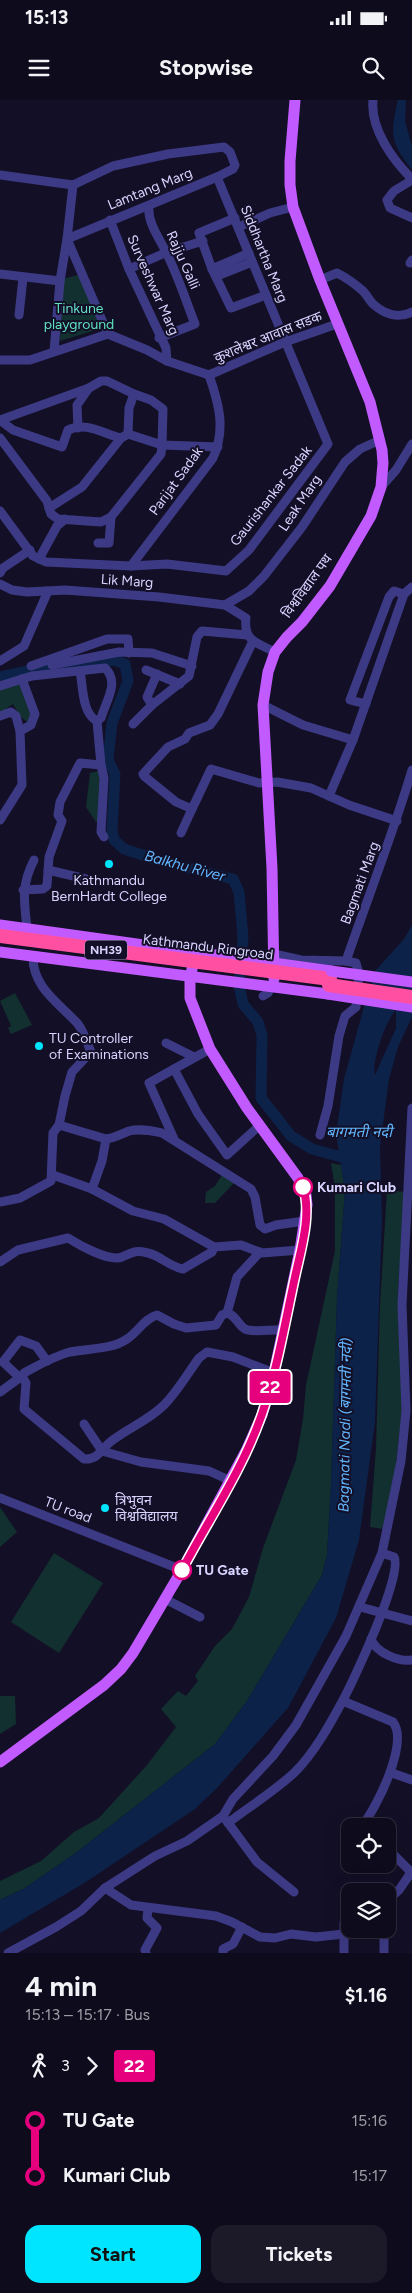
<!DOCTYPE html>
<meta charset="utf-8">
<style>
:root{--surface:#0e0b1c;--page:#1c1929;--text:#f1f3f6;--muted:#9b9ba3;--line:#2e2b3b;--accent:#00e5ff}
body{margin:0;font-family:Figtree,"Noto Sans Devanagari",sans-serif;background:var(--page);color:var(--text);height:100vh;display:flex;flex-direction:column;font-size:19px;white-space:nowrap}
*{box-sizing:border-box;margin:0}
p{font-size:16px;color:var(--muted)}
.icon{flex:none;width:28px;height:28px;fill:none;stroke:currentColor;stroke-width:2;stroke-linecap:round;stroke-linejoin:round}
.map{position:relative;height:1853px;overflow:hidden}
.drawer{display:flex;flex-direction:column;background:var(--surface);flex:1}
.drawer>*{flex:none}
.badge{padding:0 10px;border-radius:4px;font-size:18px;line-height:32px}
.fabs{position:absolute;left:341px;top:1718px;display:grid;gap:10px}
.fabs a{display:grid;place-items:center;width:55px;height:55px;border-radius:10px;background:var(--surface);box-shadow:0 5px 20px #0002,0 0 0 1px var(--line);font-size:25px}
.map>.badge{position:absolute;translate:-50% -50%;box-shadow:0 0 0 2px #fff}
.legs{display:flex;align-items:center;gap:8px;height:55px;padding:0 25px;font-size:16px}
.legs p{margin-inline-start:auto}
.overview{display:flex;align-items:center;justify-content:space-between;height:85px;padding:0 25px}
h1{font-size:28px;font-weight:700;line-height:38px}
.button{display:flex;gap:10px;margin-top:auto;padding:10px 25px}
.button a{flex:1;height:58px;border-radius:15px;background:var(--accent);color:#111;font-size:20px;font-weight:700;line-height:58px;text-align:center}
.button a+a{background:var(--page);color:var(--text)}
ul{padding:0 25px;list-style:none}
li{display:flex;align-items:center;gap:18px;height:55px;font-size:19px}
li i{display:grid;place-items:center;width:8px;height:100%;margin:0 6px;background:currentColor}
li i::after{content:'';width:12px;height:12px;margin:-6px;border:4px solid;border-radius:50%;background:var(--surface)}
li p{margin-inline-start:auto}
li:first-child i{background:linear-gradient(#0000 50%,currentColor 0)}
li:last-child i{background:linear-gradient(currentColor 50%,#0000 0)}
.status{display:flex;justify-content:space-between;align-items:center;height:35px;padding:0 25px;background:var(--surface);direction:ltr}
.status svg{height:14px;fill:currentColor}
header{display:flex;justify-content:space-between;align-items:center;height:65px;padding:0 25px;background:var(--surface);font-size:22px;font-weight:700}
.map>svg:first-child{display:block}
.green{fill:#12302f}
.water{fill:#0c2248;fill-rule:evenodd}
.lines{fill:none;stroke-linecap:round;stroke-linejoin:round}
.river{stroke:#0c2248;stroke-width:11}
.minor{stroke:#3d3a85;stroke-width:9}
.major{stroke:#c25bff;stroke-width:11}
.highway{stroke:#ff4fa3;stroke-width:14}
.major-bridge{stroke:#c25bff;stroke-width:11}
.highway-bridge{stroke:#ff4fa3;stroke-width:14}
.line-1-casing{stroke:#fff;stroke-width:11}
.line-1{stroke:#e6007e;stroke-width:8}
.poi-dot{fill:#00e5ff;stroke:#130f26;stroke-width:2}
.stop-1-dot{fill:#fff;stroke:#e6007e;stroke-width:2.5}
.labels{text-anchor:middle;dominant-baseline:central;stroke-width:4;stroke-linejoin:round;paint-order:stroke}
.shield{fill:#130f26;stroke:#9e99be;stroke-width:1}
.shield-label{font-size:12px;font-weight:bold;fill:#d9d4ff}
.street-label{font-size:14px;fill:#d9d4ff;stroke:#130f26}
.park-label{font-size:14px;fill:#5fe0c0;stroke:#130f26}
.poi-label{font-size:14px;fill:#d9d4ff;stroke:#130f26;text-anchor:start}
.stop-label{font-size:14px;font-weight:bold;fill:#d9d4ff;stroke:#130f26;text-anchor:start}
.water-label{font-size:15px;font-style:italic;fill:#62b6ff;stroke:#130f26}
</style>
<div class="status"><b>15:13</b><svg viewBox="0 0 49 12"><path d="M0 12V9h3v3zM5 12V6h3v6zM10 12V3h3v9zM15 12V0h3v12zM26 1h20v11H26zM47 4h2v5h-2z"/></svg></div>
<header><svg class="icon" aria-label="menu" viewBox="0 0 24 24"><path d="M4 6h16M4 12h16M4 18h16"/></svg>Stopwise<svg class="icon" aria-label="search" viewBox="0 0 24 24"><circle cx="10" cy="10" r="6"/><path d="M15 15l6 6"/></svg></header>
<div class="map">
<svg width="412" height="1853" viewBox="0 0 412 1853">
<rect width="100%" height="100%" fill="#130f26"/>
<g class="green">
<path d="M78,175L106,227L60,241L62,179Z"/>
<path d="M20,577L32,617L29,624L20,616L13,604L0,613V583Z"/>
<path d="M103,670V719L96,722L86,707L90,673Z"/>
<path d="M15,893L32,925L11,934L8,928L11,926L0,901Z"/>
<path d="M331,1063L341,1065L345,1091L337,1198L331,1385L327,1455L322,1475L247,1601L215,1644L77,1752L25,1788L0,1800V1781L41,1761L74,1732L99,1718L147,1665L176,1627L161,1609L178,1591L186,1596L198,1581L195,1576L215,1546L232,1529L249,1497L263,1448L296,1360L303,1319L306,1285L335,1151V1087Z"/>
<path d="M224,1072L235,1082L215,1103H205L206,1092L215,1086Z"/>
<path d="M387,1090L405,1092L398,1192L402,1311L394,1382L383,1429L370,1427L376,1348L380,1205Z"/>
<path d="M0,1407L17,1432L0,1447Z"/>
<path d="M54,1453L103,1483L59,1553L11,1522Z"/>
<path d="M0,1596H15L16,1624L0,1634Z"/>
</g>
<g class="water">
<path d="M398,0H406L405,21L412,46V70C390,42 390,34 398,0Z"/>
<path d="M412,825V917L398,947L389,979L380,1047L382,1120L375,1322L359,1440L336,1518L288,1608L217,1688L195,1709L86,1782L0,1833V1800L25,1788L77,1752L215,1644L247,1601L322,1475L327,1455L331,1385L337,1198L345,1091L336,1034L344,979L368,892L376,870L404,839ZM396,910V928L375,975C371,963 386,920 396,910Z"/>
</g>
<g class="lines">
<path class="river" d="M0,577L36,569L114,560L125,564L128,581L112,623L108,660L115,674L112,730L114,740L124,749L164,762L233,779L239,792L243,837L239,886L243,904L258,922L262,935L261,998L291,1036L312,1049L356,1061"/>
<g class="minor">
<path d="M373,0C370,29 393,60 412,79"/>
<path d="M0,75L73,85L113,66L168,54L224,47L230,52L235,65L233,69L217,77L67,139L108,234"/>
<path d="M412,80L394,91L387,100L390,108L412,118"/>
<path d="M149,106C147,123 160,139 167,154C178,176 186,201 195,224L159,238"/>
<path d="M235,118L199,133L212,169L231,208L266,195"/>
<path d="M110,120L129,169L166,248L167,261"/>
<path d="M239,127L270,113L293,107"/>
<path d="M410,163L412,160"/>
<path d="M129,169L167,152L203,141"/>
<path d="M212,169L249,153"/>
<path d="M0,174L60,181"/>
<path d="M217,176L252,162"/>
<path d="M320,180L337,173C347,178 355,184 363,191C367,195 369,200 373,204C384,214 398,219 412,212"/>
<path d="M19,215L23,178"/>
<path d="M54,251L60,181L67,139L73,85"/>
<path d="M0,260H30L108,234L147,250L167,261L209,275"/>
<path d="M209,275L285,242L337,224"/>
<path d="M0,320L89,288L101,281H107L134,294"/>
<path d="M0,320L13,330L62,347L68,330C85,321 104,334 121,338"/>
<path d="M78,328L77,305L89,288"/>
<path d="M128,334L162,345L163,309L151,300L134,294L129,308L128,334L121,338L82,387L49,408L51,414L58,419L101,422L111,417L161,354L162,345L218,347"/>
<path d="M0,338L47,401L49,408"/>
<path d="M381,387L396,370L412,344"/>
<path d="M0,411L33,456L46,462L131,466L167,464L226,471L249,450L328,344L217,77"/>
<path d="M98,443H109L111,417"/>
<path d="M39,459L57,426L65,419"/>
<path d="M131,466L213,358C226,329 219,304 209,275"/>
<path d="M0,473L3,468L30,450"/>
<path d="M0,484L12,490L27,492L65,490L159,497L225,505L249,491L264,476L302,427L345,362L360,349L380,340"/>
<path d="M225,505L246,518C243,541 257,543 275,552"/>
<path d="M253,541L218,614L210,625L189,633L185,639L168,647L143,674L144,676L176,702L192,709L211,669L259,683L277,682L311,688L349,705L397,721"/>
<path d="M0,561L24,546L48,491"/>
<path d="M52,565L119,552L152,553L192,566"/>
<path d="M31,566L107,539H128L129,553"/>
<path d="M146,570L180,584"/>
<path d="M157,574L147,597L152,605L189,576L197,537L202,531L247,535"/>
<path d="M0,586L22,579"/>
<path d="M366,604L350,600L389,497L394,491L404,494"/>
<path d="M263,605L303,625L353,640"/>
<path d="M0,616L11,612L16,616L20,631"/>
<path d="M133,624L152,605"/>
<path d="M101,665L104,678L101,732L104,737"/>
<path d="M329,696L353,640L404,494L412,487"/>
<path d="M0,720L22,685L20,631L31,625L35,614L22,579L32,576L105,568C120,582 106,601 101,618L97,621"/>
<path d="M181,733L192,709"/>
<path d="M48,770L86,779"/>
<path d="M23,790L43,789L47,786L49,757L62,721L58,715L60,702L80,663L101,665L97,621C82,614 83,586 80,571"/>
<path d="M27,828C24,801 21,785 34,760"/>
<path d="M274,854L301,860L346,861C368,797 393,734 412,670"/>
<path d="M33,856C32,887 59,903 78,924C84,932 87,943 91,952L72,972L65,996L59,1025"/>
<path d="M263,896L268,893L273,882"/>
<path d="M166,943L194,957"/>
<path d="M174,969L210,949"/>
<path d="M320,1035L328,1006L339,936L345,916L356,907L359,874L356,863L346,861"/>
<path d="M174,1039L149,983L174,969L198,1014L227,1055L259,1026"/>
<path d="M53,1075L92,1089"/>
<path d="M0,1102L20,1098L51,1081L53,1033L59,1025L106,1039"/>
<path d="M300,1150L262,1153L241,1145L214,1147L164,1119L133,1111L92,1089L102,1061L106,1039C115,1038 121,1034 129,1031C140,1028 152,1031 162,1033L251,1089L255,1097L260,1125L265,1129L276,1125L305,1121"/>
<path d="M0,1162L18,1150L68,1138C79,1145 109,1162 122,1157C134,1152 134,1150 148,1153C161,1156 168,1166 183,1169L212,1152L214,1147"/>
<path d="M227,1213L237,1177L260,1152"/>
<path d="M274,1273L233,1257L207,1252L199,1258C188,1273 177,1292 164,1305C148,1321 126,1329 109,1343C100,1351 97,1360 84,1359L24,1309L26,1283L22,1276L24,1273C39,1265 54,1256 70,1252C89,1248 111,1250 127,1239C139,1231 144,1219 157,1215L174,1224L186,1228L216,1225L222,1215L227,1213C236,1215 237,1224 245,1229C252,1233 274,1229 284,1230"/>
<path d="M20,1278L3,1262L20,1240L36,1246L47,1261"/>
<path d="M0,1292L22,1276"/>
<path d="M84,1324L102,1351L141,1362L209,1371L231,1381"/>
<path d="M0,1398L182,1470"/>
<path d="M165,1499L200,1517"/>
<path d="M360,1507L412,1521"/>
<path d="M371,1539C376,1553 399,1562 412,1560"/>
<path d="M343,1601L393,1622C409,1643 377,1707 362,1726"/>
<path d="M392,1673L412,1680"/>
<path d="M226,1720L257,1762L294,1792"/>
<path d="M228,1723C249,1707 276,1690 295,1672C314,1653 329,1626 342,1602C353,1582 404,1473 394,1457L382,1453"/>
<path d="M388,1749L411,1772"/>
<path d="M105,1788L131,1805L216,1816L232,1822L260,1837L275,1838L291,1834L316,1837L344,1834"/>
<path d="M388,1800L399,1790L412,1771"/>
<path d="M375,1829L384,1837V1853"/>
<path d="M8,1853L56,1827L81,1811L105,1788L155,1756L187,1741L223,1716L233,1699L273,1656L296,1625L346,1536L382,1453L401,1361L406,1311L402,1205L412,1008"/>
<path d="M146,1853L145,1850L157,1828L147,1818L148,1809"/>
<path d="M223,1853V1849L233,1844L242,1827"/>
<path d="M344,1853V1823L350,1821"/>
</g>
<g class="major">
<path d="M0,825L331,871"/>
<path d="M0,852L328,894"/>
<path d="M274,879L272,768L263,605L268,572L275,552L287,537L302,522L330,486L371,416L381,387L383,363L382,350L370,302L320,180L293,107L290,85V61L295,0"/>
<path d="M0,1662L104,1585L121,1569L133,1553L182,1470L247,1349L262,1315L274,1273L300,1150L307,1105L306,1095L298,1078L247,1008L210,949L190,898V880L195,853"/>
</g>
<path class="highway" d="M0,836L330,879"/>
<g class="major-bridge">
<path d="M331,871L412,882"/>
<path d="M328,894L412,907"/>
</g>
<path class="highway-bridge" d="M329,885L412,897"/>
</g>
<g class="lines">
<g class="line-1-casing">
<path id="line-1" d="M182,1470C209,1419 243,1369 262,1314C277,1270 285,1223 295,1177C301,1149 312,1115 303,1087"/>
</g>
<use href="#line-1" class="line-1"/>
</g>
<g class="poi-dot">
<circle cx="109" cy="764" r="5"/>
<circle cx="39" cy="946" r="5"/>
<circle cx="105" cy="1408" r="5"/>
</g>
<g class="stop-1-dot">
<circle cx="303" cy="1087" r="9"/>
<circle cx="182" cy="1470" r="9"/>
</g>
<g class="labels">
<rect class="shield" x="85" y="840.5" width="42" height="19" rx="4"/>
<g class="shield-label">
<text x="106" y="850">NH39</text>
</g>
<g class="street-label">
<text transform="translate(150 89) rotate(-22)">Lamtang Marg</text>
<text transform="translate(264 154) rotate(68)">Siddhartha Marg</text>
<text transform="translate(183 160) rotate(66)">Rajju Galli</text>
<text transform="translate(153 185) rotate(66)">Surveshwar Marg</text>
<text transform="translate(268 237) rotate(-22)">कुशलेश्वर आवास सडक</text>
<text transform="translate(176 381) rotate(-54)">Parijat Sadak</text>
<text transform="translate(271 396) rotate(-52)">Gaurishankar Sadak</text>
<text transform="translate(300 403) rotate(-56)">Leak Marg</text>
<text transform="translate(127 481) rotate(4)">Lik Marg</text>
<text transform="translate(307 486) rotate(-54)">विश्वविद्याल पथ</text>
<text transform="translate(360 783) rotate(-70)">Bagmati Marg</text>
<text transform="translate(208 847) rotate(7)">Kathmandu Ringroad</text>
<text transform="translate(68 1410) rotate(21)">TU road</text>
</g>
<g class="park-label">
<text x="79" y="208">Tinkune<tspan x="79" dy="16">playground</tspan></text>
</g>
<g class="poi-label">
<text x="109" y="780" text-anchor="middle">Kathmandu<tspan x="109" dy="16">BernHardt College</tspan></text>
<text x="49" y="938">TU Controller<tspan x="49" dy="16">of Examinations</tspan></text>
<text x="115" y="1400">त्रिभुवन<tspan x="115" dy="16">विश्वविद्यालय</tspan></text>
</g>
<g class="stop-label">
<text x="317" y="1087">Kumari Club</text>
<text x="196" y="1470">TU Gate</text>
</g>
<g class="water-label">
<text transform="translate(185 766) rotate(15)">Balkhu River</text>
<text x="359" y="1032">बागमती नदी</text>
<text transform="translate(345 1325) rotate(-89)">Bagmati Nadi (बागमती नदी)</text>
</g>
</g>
</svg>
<div class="fabs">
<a><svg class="icon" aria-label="locate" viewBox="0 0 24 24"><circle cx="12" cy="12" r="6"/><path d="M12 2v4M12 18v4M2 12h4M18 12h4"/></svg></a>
<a><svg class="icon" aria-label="layers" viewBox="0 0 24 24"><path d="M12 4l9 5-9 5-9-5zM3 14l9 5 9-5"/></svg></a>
</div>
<b class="badge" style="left:270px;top:1287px;background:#e6007e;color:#fff">22</b>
</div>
<section class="drawer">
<div class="overview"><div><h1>4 min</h1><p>15:13 – 15:17 · Bus</p></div><b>$1.16</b></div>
<div class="legs"><svg class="icon" aria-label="walk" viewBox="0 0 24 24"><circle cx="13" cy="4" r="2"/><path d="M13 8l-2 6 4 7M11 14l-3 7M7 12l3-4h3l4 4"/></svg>3<svg class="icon" aria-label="forward" viewBox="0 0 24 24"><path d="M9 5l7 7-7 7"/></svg><b class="badge" style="background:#e6007e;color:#fff">22</b></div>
<ul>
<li><i style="color:#e6007e"></i><b>TU Gate</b><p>15:16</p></li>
<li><i style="color:#e6007e"></i><b>Kumari Club</b><p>15:17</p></li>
</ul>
<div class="button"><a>Start</a><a>Tickets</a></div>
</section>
